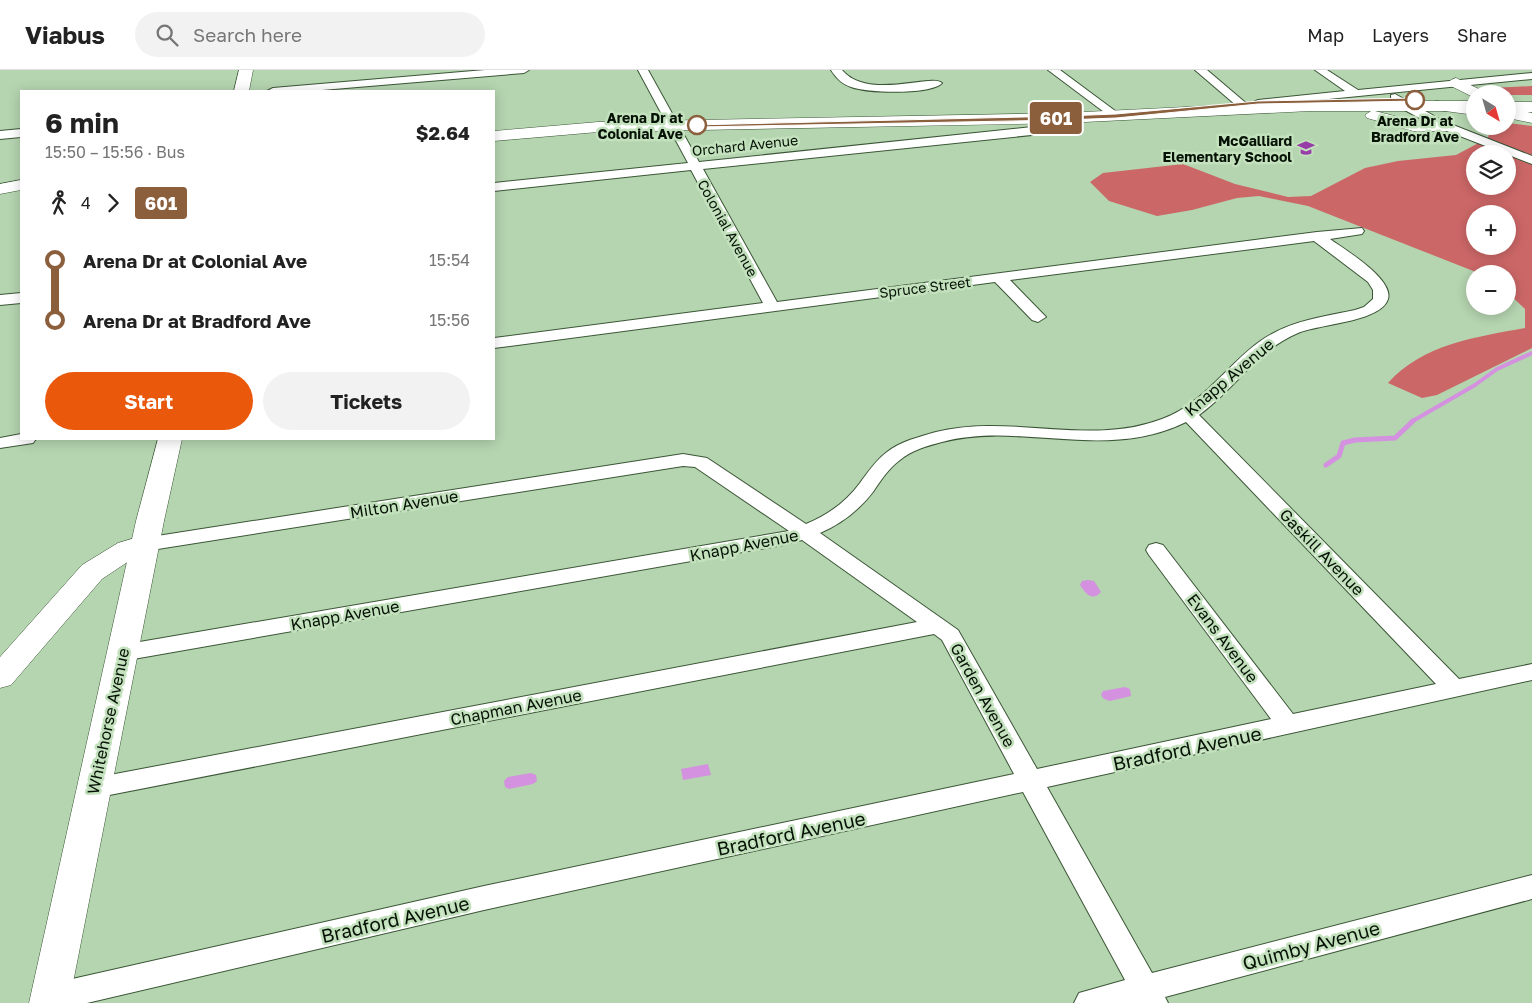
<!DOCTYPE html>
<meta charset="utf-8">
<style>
:root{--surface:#fff;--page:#f2f2f2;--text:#222;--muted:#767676;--line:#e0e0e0;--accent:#ea580c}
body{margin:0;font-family:"Golos Text",sans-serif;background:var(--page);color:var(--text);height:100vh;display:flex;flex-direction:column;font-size:19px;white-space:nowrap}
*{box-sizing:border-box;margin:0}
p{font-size:16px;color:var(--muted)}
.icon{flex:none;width:28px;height:28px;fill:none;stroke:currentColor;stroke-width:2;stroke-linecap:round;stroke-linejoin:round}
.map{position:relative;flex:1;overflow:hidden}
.details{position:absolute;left:20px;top:20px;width:475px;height:350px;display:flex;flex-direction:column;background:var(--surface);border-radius:0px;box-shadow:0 2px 12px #0003}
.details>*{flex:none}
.badge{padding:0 10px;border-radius:4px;font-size:18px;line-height:32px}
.needle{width:32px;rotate:143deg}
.buttons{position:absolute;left:1466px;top:15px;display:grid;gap:10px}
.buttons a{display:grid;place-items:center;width:50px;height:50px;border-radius:50%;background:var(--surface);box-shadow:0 2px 12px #0003;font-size:25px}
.map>.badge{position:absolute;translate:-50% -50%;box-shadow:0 0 0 2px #fff}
.legs{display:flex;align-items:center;gap:8px;height:55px;padding:0 25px;font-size:16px}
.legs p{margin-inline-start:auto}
.summary{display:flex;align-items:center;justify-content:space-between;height:85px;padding:0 25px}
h1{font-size:28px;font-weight:700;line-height:38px}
.cta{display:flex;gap:10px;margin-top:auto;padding:10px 25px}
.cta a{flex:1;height:58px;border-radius:30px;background:var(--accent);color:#fff;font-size:20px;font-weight:700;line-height:58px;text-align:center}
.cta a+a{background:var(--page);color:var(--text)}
ul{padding:0 25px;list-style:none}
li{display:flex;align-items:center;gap:18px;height:60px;font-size:19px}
li i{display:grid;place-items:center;width:8px;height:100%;margin:0 6px;background:currentColor}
li i::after{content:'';width:12px;height:12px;margin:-6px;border:4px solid;border-radius:50%;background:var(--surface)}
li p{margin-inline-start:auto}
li:first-child i{background:linear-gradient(#0000 50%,currentColor 0)}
li:last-child i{background:linear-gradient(currentColor 50%,#0000 0)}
header{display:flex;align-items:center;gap:30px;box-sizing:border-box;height:70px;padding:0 25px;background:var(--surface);border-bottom:1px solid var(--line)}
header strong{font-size:24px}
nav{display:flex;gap:28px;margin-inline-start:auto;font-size:18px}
.search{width:350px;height:45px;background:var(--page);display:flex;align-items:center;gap:12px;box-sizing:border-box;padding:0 18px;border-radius:28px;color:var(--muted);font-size:19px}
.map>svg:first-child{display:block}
.forest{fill:#cc6767;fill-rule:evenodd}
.water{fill:#d391df}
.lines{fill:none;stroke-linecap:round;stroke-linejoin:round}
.stream-far1{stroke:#d391df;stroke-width:4}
.stream{stroke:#d391df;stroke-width:5}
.street-casing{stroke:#3b5636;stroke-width:2}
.secondary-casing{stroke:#3b5636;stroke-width:1}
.primary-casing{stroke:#3b5636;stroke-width:1}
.highway-casing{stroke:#3b5636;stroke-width:1}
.street{fill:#fff;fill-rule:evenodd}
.secondary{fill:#fff;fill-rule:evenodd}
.primary{fill:#fff;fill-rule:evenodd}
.highway{fill:#fff;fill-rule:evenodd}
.line-1{fill:#8b5e3c;stroke:#fff}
.stop-1-dot{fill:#fff;stroke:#8b5e3c;stroke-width:2.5}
.labels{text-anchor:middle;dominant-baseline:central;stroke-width:5;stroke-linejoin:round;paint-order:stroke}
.far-stop-label{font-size:14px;font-weight:bold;fill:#071206;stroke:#c2e1bc;text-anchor:end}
.far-poi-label{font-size:14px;font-weight:bold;fill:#071206;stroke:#c2e1bc;text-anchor:end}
.far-street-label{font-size:14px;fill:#071206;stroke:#c2e1bc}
.street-label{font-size:16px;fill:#071206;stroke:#c2e1bc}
.near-street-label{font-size:19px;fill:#071206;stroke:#c2e1bc}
</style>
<header>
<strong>Viabus</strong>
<div class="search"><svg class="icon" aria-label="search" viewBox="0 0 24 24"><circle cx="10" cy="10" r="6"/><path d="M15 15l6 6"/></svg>Search here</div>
<nav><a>Map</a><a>Layers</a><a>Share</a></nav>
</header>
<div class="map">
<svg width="1532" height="933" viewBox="0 0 1532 933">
<rect width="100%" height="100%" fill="#b5d4b0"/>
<g class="forest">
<path d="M1532,16V25H1508L1491,18Z"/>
<path d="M1508,53L1532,56V278L1437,325L1422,328L1388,313C1423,274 1476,267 1525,258V239L1508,223V204H1481L1308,136L1259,126L1237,128L1192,140L1157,146L1109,131L1090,112L1103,103L1183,94L1235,114L1288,127L1311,126L1365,98L1398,91L1456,85L1488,68L1491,56H1508ZM1475,84H1508V116H1475ZM1475,144H1508V176H1475Z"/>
</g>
<g class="water">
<path d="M1088,510L1094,511L1101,522C1092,532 1085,523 1080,515L1082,511Z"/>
<path d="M1125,617L1130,619L1131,626L1110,631L1104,629L1101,625L1103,621Z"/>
<path d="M708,694L711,705L683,710L681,699Z"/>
<path d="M531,703L536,705L537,711L533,714L509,719L505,717L504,711L508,707Z"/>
</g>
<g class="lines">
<path class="stream-far1" d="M1411,352L1475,315L1497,299L1532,283"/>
<path class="stream" d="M1326,395L1339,386L1343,373L1355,370L1395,368L1413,351"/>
<g class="street-casing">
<g id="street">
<path d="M485,0H529L524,3L310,21H267L273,18Z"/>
<path d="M638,0H648L699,92L1051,55L1057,59L1051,63L703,99L777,232L1317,162L1362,158L1364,161L1362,164L1330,169C1344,179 1394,209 1388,229C1381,252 1319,254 1298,263C1257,280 1234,320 1199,345L1459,609L1532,594V610L1047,717L1152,903L1532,805V829L1165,927L1168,933H1074L1079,923L1125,910L1023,722L484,840L87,933H38L35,928L40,918L50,914L484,816L1014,704L942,570L934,564L94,728L85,725L81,718L85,711L94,708L917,552L802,470L783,475L122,591L114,589L111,583L114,577L122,575L789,461L695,397L683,396L145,481L138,479L135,474L138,469L683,384L707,388L806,454C828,445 846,432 860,413C868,402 876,390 887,382C901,371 919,367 936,362C1010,343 1089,377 1162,349C1203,334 1225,297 1259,272C1288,251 1321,247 1355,240L1364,237L1373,229V220L1368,212L1314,171L1010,210L1046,247L1038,252L1032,250L995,212L494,278V268L763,233L691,100L494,121V113L688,93ZM1186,352L1436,614L1293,644L1163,475L1156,473L1149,475L1146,480L1149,485L1271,649L1037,699L958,560L820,463C841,454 859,440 873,422C881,410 889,398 900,390C912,380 927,376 942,372C1021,351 1105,392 1186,352Z"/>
<path d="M831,0H842C868,31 932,3 942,13C931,25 868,23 851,17C842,14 836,8 831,0Z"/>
<path d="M1048,0H1060L1122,46L1120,48H1112Z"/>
<path d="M1195,0H1207L1247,34L1241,37L1237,36Z"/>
<path d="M1315,0H1327L1358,20L1532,3V9L1258,36L1252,33L1258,30L1345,21Z"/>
<path d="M1395,24L1443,51L1532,86V94L1434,56L1401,38L1391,29V25Z"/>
<path d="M21,59V67L0,69V61Z"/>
<path d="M21,223V233L0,235V225Z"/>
<path d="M21,364V369H36L33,373L0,378V368Z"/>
</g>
</g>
<g class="secondary-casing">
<g id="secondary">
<path d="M1456,8L1483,21L1486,24H1475V28L1451,16L1448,13L1451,10Z"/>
<path d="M1310,31H1475V41H1375L1414,51L1453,53L1455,56L1453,59L1447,61H1413L1367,48L1365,45L1371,41H1310L1064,53L598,62L494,71V61L598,52L1064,43Z"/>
<rect x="1508" y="32" width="24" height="10"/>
<path d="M21,110V120L0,124V114Z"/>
<path d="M145,465L155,468L159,474L155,480L138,485L102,509L11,615L0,618V587L82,495L118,473Z"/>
</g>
</g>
<g class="primary-casing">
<g id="primary">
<path d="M239,0H253L249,21H234Z"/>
<path d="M158,369H182L164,451L69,933H29L136,451Z"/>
</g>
</g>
<g class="highway-casing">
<g id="highway">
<path d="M1436,31L1475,35V45L1430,39L1428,36Z"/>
<path d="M1508,38L1532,43V53L1508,48Z"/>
</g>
</g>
<use href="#street" class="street"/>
<use href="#secondary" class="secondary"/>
<use href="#primary" class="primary"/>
<use href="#highway" class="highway"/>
</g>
<path class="line-1" d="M1415,28L1417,31L1258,34L1116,48L1064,50L697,57L694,55L1064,46L1116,44L1258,31Z"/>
<defs>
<g id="school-bare" transform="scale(1.35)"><path d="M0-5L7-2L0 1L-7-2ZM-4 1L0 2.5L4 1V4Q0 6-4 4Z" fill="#973da8" stroke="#c2e1bc" stroke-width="2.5" paint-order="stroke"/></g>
</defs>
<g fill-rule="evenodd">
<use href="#school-bare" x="1306" y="78"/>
</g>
<g class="stop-1-dot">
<circle cx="1415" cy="30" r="9"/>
<circle cx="697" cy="55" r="9"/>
</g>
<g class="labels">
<g class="far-stop-label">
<text x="683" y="47">Arena Dr at<tspan x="683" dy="16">Colonial Ave</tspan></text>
<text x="1415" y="50" text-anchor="middle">Arena Dr at<tspan x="1415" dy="16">Bradford Ave</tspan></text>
</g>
<g class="far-poi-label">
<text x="1292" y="70">McGalliard<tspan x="1292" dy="16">Elementary School</tspan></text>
</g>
<g class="far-street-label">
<text transform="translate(745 75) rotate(-6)">Orchard Avenue</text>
<text transform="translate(728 158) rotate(61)">Colonial Avenue</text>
<text transform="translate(925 217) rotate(-7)">Spruce Street</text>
</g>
<g class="street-label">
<text transform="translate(1229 307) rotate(-40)">Knapp Avenue</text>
<text transform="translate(404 434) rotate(-9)">Milton Avenue</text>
<text transform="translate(744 475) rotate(-11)">Knapp Avenue</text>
<text transform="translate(1322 482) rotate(46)">Gaskill Avenue</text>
<text transform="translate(345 545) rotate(-10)">Knapp Avenue</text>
<text transform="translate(1223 568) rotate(53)">Evans Avenue</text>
<text transform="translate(983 625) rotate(61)">Garden Avenue</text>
<text transform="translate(516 637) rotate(-11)">Chapman Avenue</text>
<text transform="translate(108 651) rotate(-78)">Whitehorse Avenue</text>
</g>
<g class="near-street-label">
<text transform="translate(1187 678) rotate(-12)">Bradford Avenue</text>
<text transform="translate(791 763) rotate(-12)">Bradford Avenue</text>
<text transform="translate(395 849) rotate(-13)">Bradford Avenue</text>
<text transform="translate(1311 875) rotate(-15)">Quimby Avenue</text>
</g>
</g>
</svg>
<div class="buttons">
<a><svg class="needle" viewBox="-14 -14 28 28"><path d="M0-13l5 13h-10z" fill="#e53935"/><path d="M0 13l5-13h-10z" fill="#767676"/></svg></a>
<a><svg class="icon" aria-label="layers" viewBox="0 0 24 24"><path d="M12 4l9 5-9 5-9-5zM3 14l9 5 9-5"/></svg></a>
<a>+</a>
<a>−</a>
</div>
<b class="badge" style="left:1056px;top:48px;background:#8b5e3c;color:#fff">601</b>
<section class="details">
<div class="summary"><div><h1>6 min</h1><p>15:50 – 15:56 · Bus</p></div><b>$2.64</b></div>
<div class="legs"><svg class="icon" aria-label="walk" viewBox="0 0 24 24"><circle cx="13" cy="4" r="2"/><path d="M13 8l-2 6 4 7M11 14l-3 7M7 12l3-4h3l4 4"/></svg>4<svg class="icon" aria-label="forward" viewBox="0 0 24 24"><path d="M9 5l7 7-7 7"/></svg><b class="badge" style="background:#8b5e3c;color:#fff">601</b></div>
<ul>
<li><i style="color:#8b5e3c"></i><b>Arena Dr at Colonial Ave</b><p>15:54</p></li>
<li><i style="color:#8b5e3c"></i><b>Arena Dr at Bradford Ave</b><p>15:56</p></li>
</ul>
<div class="cta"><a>Start</a><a>Tickets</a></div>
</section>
</div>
